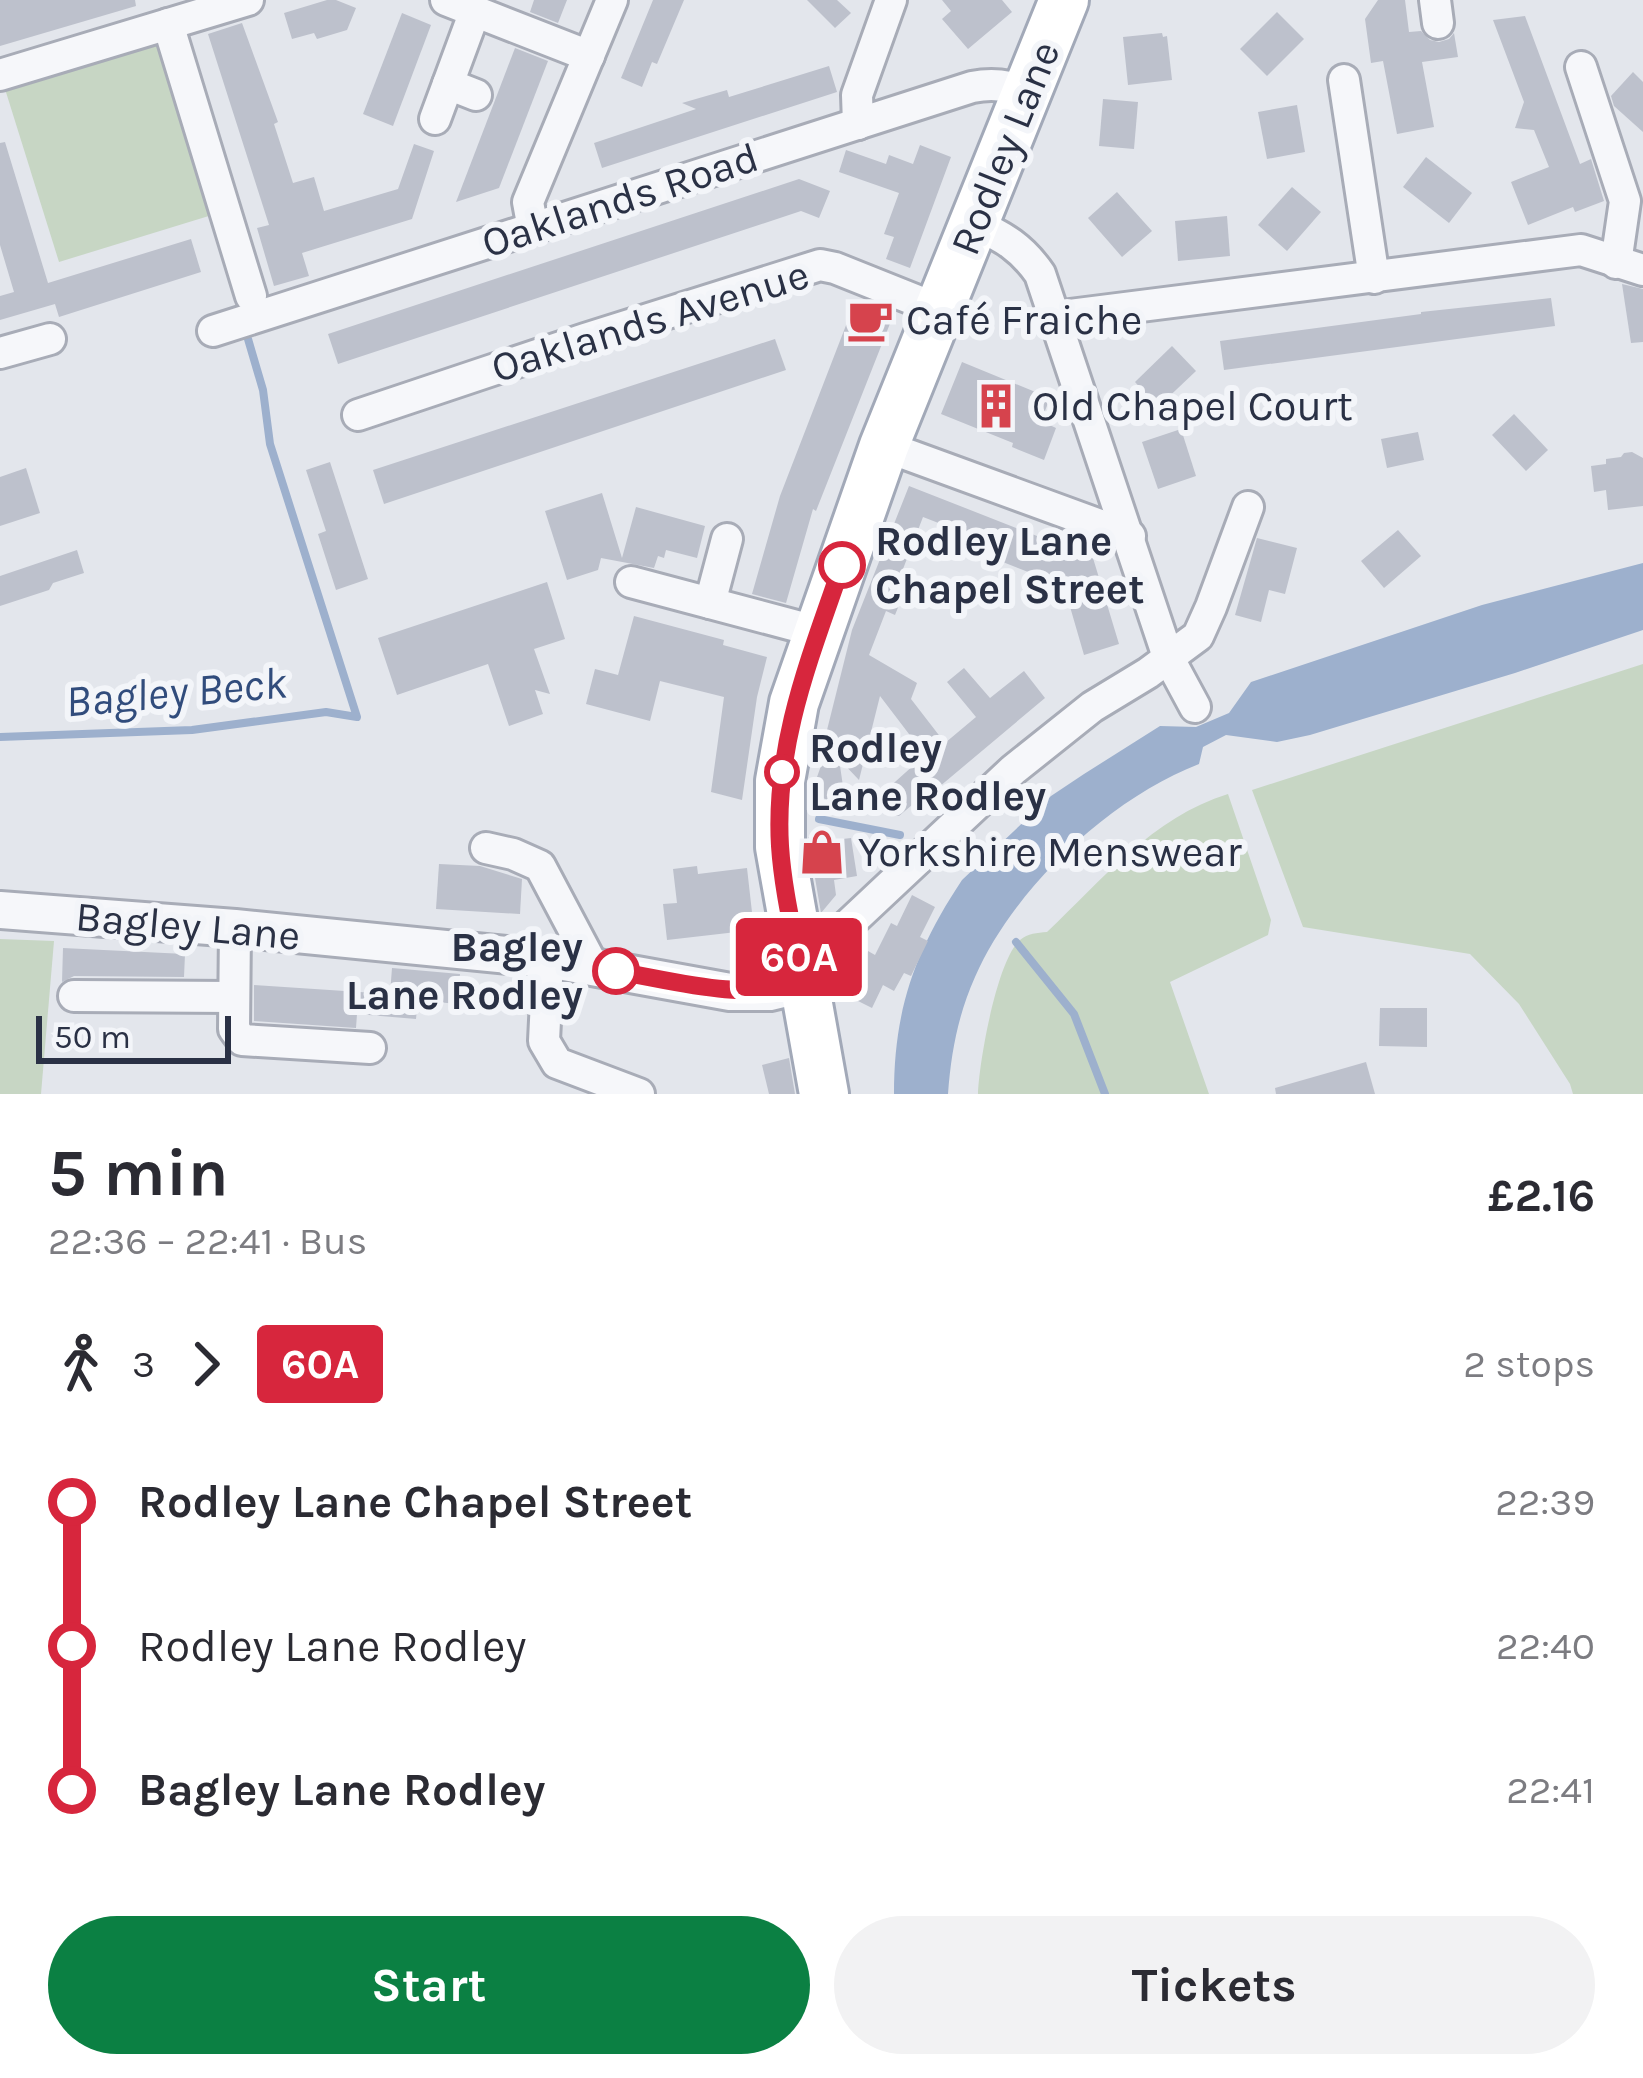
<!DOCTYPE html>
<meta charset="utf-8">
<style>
:root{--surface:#fff;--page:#f2f2f3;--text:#2b2b33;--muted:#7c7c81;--accent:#0b8043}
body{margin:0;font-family:Karla,sans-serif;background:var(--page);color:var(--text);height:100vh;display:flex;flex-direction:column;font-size:45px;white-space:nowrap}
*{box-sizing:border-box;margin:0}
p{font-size:39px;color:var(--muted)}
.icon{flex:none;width:66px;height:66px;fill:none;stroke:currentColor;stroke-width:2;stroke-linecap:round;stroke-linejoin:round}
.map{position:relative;height:1094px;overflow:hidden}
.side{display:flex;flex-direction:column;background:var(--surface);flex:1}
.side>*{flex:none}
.badge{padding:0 24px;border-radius:9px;font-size:42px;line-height:78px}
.scale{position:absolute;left:36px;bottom:30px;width:195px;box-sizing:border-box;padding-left:12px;border:6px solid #2a3145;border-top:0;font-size:33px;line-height:42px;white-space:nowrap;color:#2a3145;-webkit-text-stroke:9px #f3f5f9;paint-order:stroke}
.map>.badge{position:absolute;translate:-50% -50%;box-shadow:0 0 0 6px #fff}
.legs{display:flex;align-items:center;gap:18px;height:132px;padding:0 48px;font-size:39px}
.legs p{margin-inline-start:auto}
.headline{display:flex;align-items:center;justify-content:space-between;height:204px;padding:0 48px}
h1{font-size:66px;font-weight:700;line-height:90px}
.action{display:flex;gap:24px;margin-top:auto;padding:24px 48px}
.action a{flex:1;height:138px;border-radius:72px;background:var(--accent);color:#fff;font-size:48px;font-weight:700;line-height:138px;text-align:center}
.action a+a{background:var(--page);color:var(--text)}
ul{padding:0 48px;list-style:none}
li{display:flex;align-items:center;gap:42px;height:144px;font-size:45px}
li i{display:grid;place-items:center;width:18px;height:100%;margin:0 15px;background:currentColor}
li i::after{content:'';width:30px;height:30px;margin:-15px;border:9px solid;border-radius:50%;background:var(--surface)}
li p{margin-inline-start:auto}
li:first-child i{background:linear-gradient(#0000 50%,currentColor 0)}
li:last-child i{background:linear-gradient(currentColor 50%,#0000 0)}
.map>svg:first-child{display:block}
.green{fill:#c7d6c4}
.water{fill:#9db0cd}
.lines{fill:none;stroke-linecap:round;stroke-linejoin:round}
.stream{stroke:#9db0cd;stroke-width:8}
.building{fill:#bdc1cc}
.minor-casing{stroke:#a8acb7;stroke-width:36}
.tertiary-casing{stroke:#a8acb7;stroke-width:42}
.primary-casing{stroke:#a2a9b8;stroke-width:54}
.minor{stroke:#f6f7fa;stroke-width:30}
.tertiary{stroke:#f6f7fa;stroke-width:36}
.primary{stroke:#fff;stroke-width:48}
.line-1-casing{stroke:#fff;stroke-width:27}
.line-1{stroke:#d7263d;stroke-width:18}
.stop-1-dot{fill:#fff;stroke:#d7263d;stroke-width:6}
.labels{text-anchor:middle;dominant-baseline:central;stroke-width:12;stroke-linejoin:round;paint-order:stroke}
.street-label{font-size:42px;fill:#2a3145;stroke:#f3f5f9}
.poi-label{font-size:42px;fill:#2a3145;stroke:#f3f5f9;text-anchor:start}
.stop-label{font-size:42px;font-weight:bold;fill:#2a3145;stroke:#f3f5f9;text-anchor:start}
.water-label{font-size:45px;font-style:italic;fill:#314c7c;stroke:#f3f5f9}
</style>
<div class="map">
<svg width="1643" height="1094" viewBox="0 0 1643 1094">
<rect width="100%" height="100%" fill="#e3e6ec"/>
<g class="green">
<path d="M158,42L212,215L59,262L5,89Z"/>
<path d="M1643,664V1094H1573L1570,1084L1519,1004L1470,954L1303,927L1252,790Z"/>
<path d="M1228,794L1271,920L1268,935L1170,982L1209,1094H978C979,1062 997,960 1020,940C1028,933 1037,933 1047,932C1102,880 1153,817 1228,794Z"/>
<path d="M0,939L54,941L41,1094H0Z"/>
</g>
<path class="water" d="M1643,563V630L1515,673L1310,735L1277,742L1226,735L1203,747L1199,764C1109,799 1014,888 975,977C958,1015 951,1053 948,1094H894C894,1009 915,951 962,880L1051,796L1084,774L1160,726L1196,727L1229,713L1251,682L1482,605Z"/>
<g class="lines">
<g class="stream">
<path d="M0,737L192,730L326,712L357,717L270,444L263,390L248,339"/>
<path d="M819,819L900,835"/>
<path d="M1016,942L1074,1014L1105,1094"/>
</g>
</g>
<g class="building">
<path d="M0,0H135L136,6L0,46Z"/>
<path d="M327,0H336L356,8L347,30L317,39L314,33L292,39L284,13Z"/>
<path d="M534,0H567L558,23L530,12Z"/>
<path d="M653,0H684L657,64L652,62L642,87L621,78Z"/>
<path d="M807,0H837L851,13L835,28Z"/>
<path d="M942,0H1002L1012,12L968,49L942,19L951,11Z"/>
<path d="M1378,0H1405L1409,32L1421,31L1430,40L1439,42L1449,39L1454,33L1458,57L1422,62L1434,127L1397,134L1383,61L1371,63L1365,19Z"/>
<path d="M1277,12L1304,39L1267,76L1240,49Z"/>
<path d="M402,13L431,25L393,126L363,114Z"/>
<path d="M1525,16L1580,164L1591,159L1604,201L1575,212L1573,207L1528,225L1511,182L1549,167L1534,130L1515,128L1524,102L1493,20Z"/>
<path d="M242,23L278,122L274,124L293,183L314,177L324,211L398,189L414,144L434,151L412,219L302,253L309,276L274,286L257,228L269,225L208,34Z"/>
<path d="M1162,33L1163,37L1167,36L1172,80L1128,85L1123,37Z"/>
<path d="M515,48L548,61L499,188L456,202Z"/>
<path d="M829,66L837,92L602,168L594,143L696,109L682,103L727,90L729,97Z"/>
<path d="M1633,72L1643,82V132L1614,106L1611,96Z"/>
<path d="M1103,99L1138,102L1134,149L1099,146Z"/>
<path d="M1297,105L1305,152L1267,159L1258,112Z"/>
<path d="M5,142L48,283L191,239L201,272L59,317L55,304L0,320V296L14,292L0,245V143Z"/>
<path d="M920,145L951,157L910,268L886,259L894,237L884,234L899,193L839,172L846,150L886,164L889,155L913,164Z"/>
<path d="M1426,157L1472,193L1449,223L1403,187Z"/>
<path d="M799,179L830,191L819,218L801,211L338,364L328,334Z"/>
<path d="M1292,187L1321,212L1287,251L1258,225Z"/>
<path d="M1117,192L1152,231L1122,257L1088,218Z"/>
<path d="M1227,216L1230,256L1178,261L1175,221Z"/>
<path d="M1622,284L1643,289V342L1631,343Z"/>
<path d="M1551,298L1555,326L1224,370L1220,341L1421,314V312Z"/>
<path d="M855,302L893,316L816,511L813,509L786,603L752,594L780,496Z"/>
<path d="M775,339L786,370L384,504L373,470Z"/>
<path d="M1172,346L1196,371L1158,407L1135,382Z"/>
<path d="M962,362L1050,398L1041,421L1056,428L1044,460L1012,447L1013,443L941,414Z"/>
<path d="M1514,414L1548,450L1526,471L1492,435Z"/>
<path d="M1181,429L1196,476L1158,489L1142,442Z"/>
<path d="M1418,432L1424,460L1387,468L1381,439Z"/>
<path d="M1632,452L1643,458V506L1608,510L1606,490L1594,492L1591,466L1606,464V459L1621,457L1624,453Z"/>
<path d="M330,462L368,579L336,590L318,534L326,531L306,470Z"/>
<path d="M26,468L40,513L0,526V477Z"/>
<path d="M909,486L1093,558L1119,644L1084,655L1064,586L980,553L985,541L923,517L898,582L907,585L895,615L886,611L869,655L917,683L911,699L945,743L976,717L947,682L964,668L990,698L1024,671L1045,698L914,808L912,805L899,816H891L876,799L925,755L880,696L859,780L839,759L844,793L840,804L811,794L828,746L824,742L852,630Z"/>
<path d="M602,493L622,558L636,507L705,526L697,558L666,550L664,558L658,556L654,568L601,558L598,570L567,580L545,511Z"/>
<path d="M1398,530L1421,556L1384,588L1361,561Z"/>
<path d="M1257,538L1297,548L1285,594L1269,590L1261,622L1235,615Z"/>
<path d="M77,550L84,573L53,583L49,590L0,606V576Z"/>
<path d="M547,582L565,639L534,649L550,694L535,690L543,714L509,726L488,664L397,695L378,638Z"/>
<path d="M634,616L724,640L723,645L767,657L757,697L742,800L711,792L724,697L660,681L650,721L586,704L595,669L618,675Z"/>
<path d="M829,834L826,841L851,838L857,876L834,880L836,895L821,913L808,837Z"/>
<path d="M439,864L480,866L522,879L520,914L436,909Z"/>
<path d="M697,866L698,874L747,868L754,930L667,940L663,904L677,903L673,869Z"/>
<path d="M912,895L935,907L920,937L928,941L911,976L904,973L894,991L883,985L872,1008L846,995L868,951L875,955L891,923L897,926Z"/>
<path d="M63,948L185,954L184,977L74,976L62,982Z"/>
<path d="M392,968L460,974L457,1004L418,1000L416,1019L357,1014L356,1028L254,1021V985L390,994Z"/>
<path d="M1380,1008H1427V1047L1379,1046Z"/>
<path d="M789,1058L795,1094H769L762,1065Z"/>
<path d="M1366,1062L1375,1094H1276L1275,1088Z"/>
</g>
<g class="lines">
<g class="minor-casing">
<g id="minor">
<path d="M446,0L589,56"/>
<path d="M1435,0L1438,23"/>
<path d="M168,24L251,296"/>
<path d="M1581,67L1625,201L1616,263"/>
<path d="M0,75L248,0"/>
<path d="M1344,80L1374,278"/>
<path d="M448,84L476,95"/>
<path d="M435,119L475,11"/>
<path d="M858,124L857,95L891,0"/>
<path d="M975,224C1004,237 1022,248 1040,274L1168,657L1195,707"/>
<path d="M533,229L528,202L612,0"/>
<path d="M1054,317L1581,250L1643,270"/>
<path d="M213,331L972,87C993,83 1007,85 1027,93"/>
<path d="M0,353L50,339"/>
<path d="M358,415L585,339L820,265L835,268L940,310"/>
<path d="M884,446L1130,536"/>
<path d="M631,582L819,632"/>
<path d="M710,603L727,539"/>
<path d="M486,848L513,854L540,866L593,966"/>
<path d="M235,928L234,1029L242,1040L370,1048"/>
<path d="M548,959L544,1041L557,1063L639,1094"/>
<path d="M801,969L1013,770L1092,707L1148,673L1198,636L1211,607L1248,507"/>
<path d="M74,996L233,997"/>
</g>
</g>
<g class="tertiary-casing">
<path id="tertiary" d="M0,910L235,928L548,959L730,992H770L803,984"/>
</g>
<g class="primary-casing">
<path id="primary" d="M824,1094L780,847V781L794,703L884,446L1064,0"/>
</g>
<use href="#minor" class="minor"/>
<use href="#tertiary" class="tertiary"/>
<use href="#primary" class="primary"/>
</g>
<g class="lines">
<g class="line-1-casing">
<path id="line-1" d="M616,971C684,983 735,999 803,984C795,939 783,892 780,846C774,745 810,658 842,565"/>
</g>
<use href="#line-1" class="line-1"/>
</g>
<defs>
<g id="cafe-bare" transform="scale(3.6)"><path d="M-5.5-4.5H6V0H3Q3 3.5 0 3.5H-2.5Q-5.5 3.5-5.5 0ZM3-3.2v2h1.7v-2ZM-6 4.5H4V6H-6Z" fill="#d6434d" stroke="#f3f5f9" stroke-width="2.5" paint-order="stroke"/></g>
<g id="building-bare" transform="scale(3.6)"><path d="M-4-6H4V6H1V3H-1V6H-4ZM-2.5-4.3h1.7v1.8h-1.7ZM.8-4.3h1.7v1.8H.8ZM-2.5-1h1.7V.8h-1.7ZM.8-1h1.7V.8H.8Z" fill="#d6434d" stroke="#f3f5f9" stroke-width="2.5" paint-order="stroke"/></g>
<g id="shop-bare" transform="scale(3.6)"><path d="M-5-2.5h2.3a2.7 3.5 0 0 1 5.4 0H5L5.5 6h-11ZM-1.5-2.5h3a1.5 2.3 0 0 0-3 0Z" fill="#d6434d" stroke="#f3f5f9" stroke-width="2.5" paint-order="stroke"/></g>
</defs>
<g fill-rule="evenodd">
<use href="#cafe-bare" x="870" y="320"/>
<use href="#building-bare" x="996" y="406"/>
<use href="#shop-bare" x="822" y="852"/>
</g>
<g class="stop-1-dot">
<circle cx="842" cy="565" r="21"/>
<circle cx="782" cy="772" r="15"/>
<circle cx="616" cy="971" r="21"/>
</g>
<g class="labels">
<g class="street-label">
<text transform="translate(1005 148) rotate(-68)">Rodley Lane</text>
<text transform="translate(620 200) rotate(-18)">Oaklands Road</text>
<text transform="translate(650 321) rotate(-17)">Oaklands Avenue</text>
<text transform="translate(188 926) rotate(5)">Bagley Lane</text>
</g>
<g class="poi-label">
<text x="906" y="320">Café Fraiche</text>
<text x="1032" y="406">Old Chapel Court</text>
<text x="858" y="852">Yorkshire Menswear</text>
</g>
<g class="stop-label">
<text x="875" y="541">Rodley Lane<tspan x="875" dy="48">Chapel Street</tspan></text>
<text x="809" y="748">Rodley<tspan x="809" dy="48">Lane Rodley</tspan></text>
<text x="583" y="947" text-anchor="end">Bagley<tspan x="583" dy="48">Lane Rodley</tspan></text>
</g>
<g class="water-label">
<text transform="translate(176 692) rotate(-5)">Bagley Beck</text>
</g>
</g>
</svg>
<div class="scale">50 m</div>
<b class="badge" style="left:799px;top:957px;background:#d7263d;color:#fff">60A</b>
</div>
<section class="side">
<div class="headline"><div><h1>5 min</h1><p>22:36 – 22:41 · Bus</p></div><b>£2.16</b></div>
<div class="legs"><svg class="icon" aria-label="walk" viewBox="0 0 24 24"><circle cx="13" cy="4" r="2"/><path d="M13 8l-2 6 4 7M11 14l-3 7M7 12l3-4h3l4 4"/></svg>3<svg class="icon" aria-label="forward" viewBox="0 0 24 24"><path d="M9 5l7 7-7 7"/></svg><b class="badge" style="background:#d7263d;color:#fff">60A</b><p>2 stops</p></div>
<ul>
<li><i style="color:#d7263d"></i><b>Rodley Lane Chapel Street</b><p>22:39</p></li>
<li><i style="color:#d7263d"></i><span>Rodley Lane Rodley</span><p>22:40</p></li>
<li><i style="color:#d7263d"></i><b>Bagley Lane Rodley</b><p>22:41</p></li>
</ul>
<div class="action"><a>Start</a><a>Tickets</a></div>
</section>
